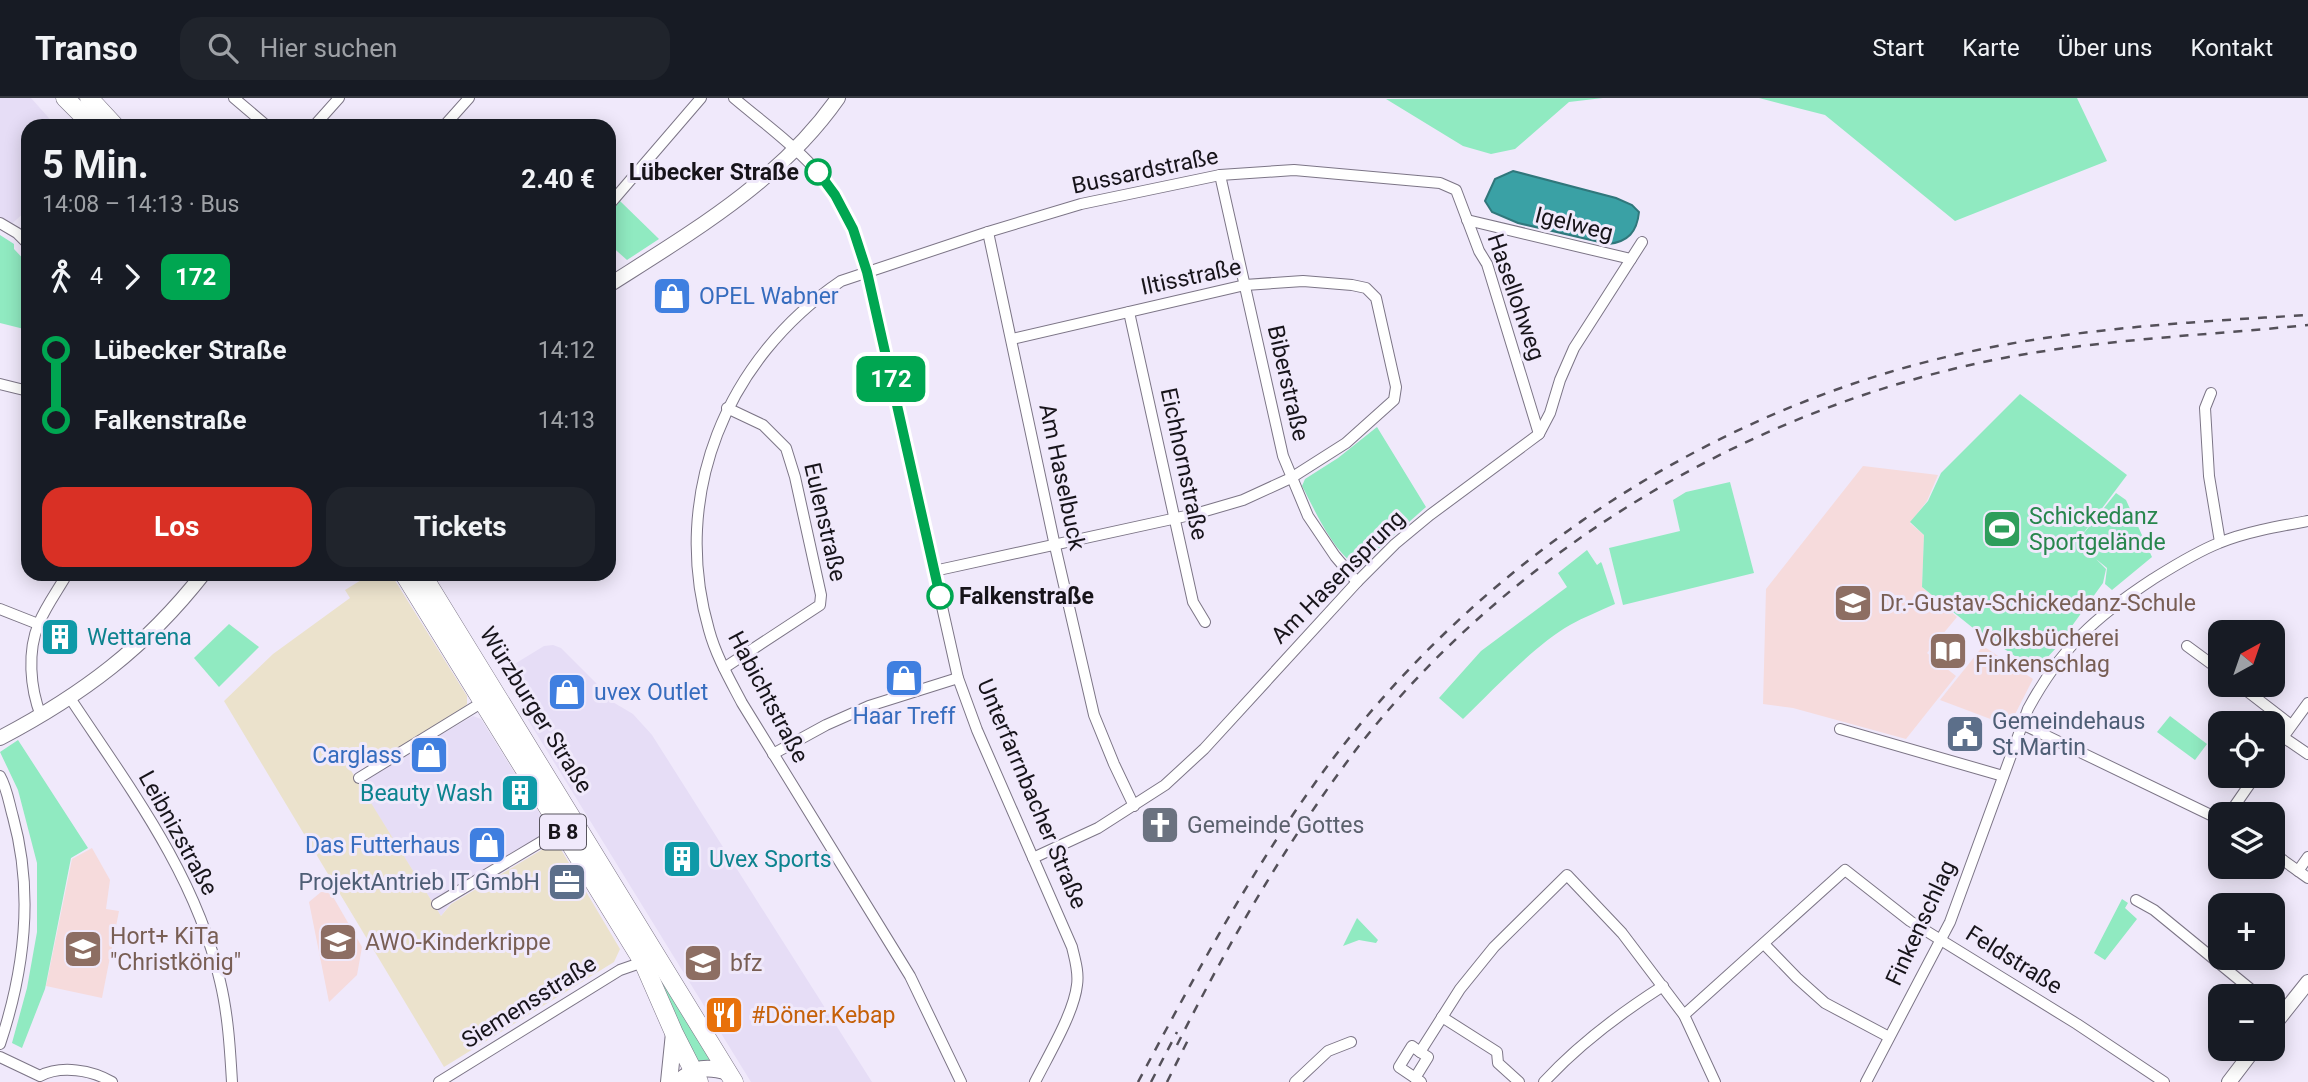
<!DOCTYPE html>
<html lang="de">
<meta charset="utf-8">
<style>
:root{--surface:#171b24;--page:#20242c;--text:#f1f3f6;--muted:#9ea1a6;--line:#363941;--accent:#d93025}
body{margin:0;font-family:Roboto,sans-serif;background:var(--page);color:var(--text);height:100vh;display:flex;flex-direction:column;font-size:26px;white-space:nowrap}
*{box-sizing:border-box;margin:0}
p{font-size:23px;color:var(--muted)}
.icon{flex:none;width:38px;height:38px;fill:none;stroke:currentColor;stroke-width:2;stroke-linecap:round;stroke-linejoin:round}
.map{position:relative;flex:1;overflow:hidden}
.side{position:absolute;left:21px;top:21px;width:595px;height:462px;display:flex;flex-direction:column;background:var(--surface);border-radius:21px;box-shadow:0 4px 18px #0003}
.side>*{flex:none}
.badge{padding:0 14px;border-radius:10px;font-size:24px;line-height:46px}
.needle{width:46px;rotate:40deg}
.tools{position:absolute;left:2208px;top:522px;display:grid;gap:14px}
.tools a{display:grid;place-items:center;width:77px;height:77px;border-radius:14px;background:var(--surface);box-shadow:0 4px 18px #0003;font-size:35px}
.map>.badge{position:absolute;translate:-50% -50%;box-shadow:0 0 0 4px #fff}
.legs{display:flex;align-items:center;gap:10px;height:77px;padding:0 21px;font-size:23px}
.legs p{margin-inline-start:auto}
.head{display:flex;align-items:center;justify-content:space-between;height:119px;padding:0 21px}
h1{font-size:38px;font-weight:700;line-height:52px}
.cta{display:flex;gap:14px;margin-top:auto;padding:14px 21px}
.cta a{flex:1;height:80px;border-radius:21px;background:var(--accent);color:#fff;font-size:28px;font-weight:700;line-height:80px;text-align:center}
.cta a+a{background:var(--page);color:var(--text)}
ul{padding:0 21px;list-style:none}
li{display:flex;align-items:center;gap:24px;height:70px;font-size:26px}
li i{display:grid;place-items:center;width:10px;height:100%;margin:0 9px;background:currentColor}
li i::after{content:'';width:18px;height:18px;margin:-9px;border:5px solid;border-radius:50%;background:var(--surface)}
li p{margin-inline-start:auto}
li:first-child i{background:linear-gradient(#0000 50%,currentColor 0)}
li:last-child i{background:linear-gradient(currentColor 50%,#0000 0)}
header{display:flex;align-items:center;gap:42px;box-sizing:border-box;height:98px;padding:0 35px;background:var(--surface);border-bottom:2px solid var(--line)}
header strong{font-size:33px}
nav{display:flex;gap:38px;margin-inline-start:auto;font-size:24px}
.search{width:490px;height:63px;background:var(--page);display:flex;align-items:center;gap:18px;box-sizing:border-box;padding:0 24px;border-radius:21px;color:var(--muted);font-size:26px}
.map>svg:first-child{display:block}
.built{fill:#e6ddf6}
.industrial{fill:#ebe2cc}
.education{fill:#f6dbdc}
.green{fill:#90eac1}
.water{fill:#3aa1a5;stroke:#30777b;stroke-width:2}
.lines{fill:none;stroke-linecap:round;stroke-linejoin:round}
.minor-casing{stroke:#7c7586;stroke-width:12}
.tertiary-casing{stroke:#7c7586;stroke-width:16}
.secondary-casing{stroke:#7c7586;stroke-width:18}
.primary-casing{stroke:#7c7586;stroke-width:19}
.minor{stroke:#fff;stroke-width:10}
.tertiary{stroke:#fff;stroke-width:14}
.secondary{stroke:#fff;stroke-width:16}
.primary{stroke:#fff;stroke-width:18}
.rail{stroke:#545059;stroke-width:2.5;stroke-dasharray:9 9;stroke-linecap:butt}
.line-1-casing{stroke:#fff;stroke-width:16}
.line-1{stroke:#00a651;stroke-width:10}
.stop-1-dot{fill:#fff;stroke:#00a651;stroke-width:3.5}
.labels{text-anchor:middle;dominant-baseline:central;stroke-width:6;stroke-linejoin:round;paint-order:stroke}
.shield{fill:#f0e9fb;stroke:#58545e;stroke-width:2}
.shield-label{font-size:21px;font-weight:bold;fill:#17141a}
.street-label{font-size:23px;fill:#17141a;stroke:#f0e9fb}
.stop-label{font-size:23px;font-weight:bold;fill:#17141a;stroke:#f0e9fb;text-anchor:end}
.shop-label{font-size:23px;fill:#366cbe;stroke:#f0e9fb;text-anchor:start}
.leisure-label{font-size:23px;fill:#27864d;stroke:#f0e9fb;text-anchor:start}
.education-label{font-size:23px;fill:#785e54;stroke:#f0e9fb;text-anchor:start}
.culture-label{font-size:23px;fill:#0d838f;stroke:#f0e9fb;text-anchor:start}
.service-label{font-size:23px;fill:#4e5e75;stroke:#f0e9fb;text-anchor:start}
.worship-label{font-size:23px;fill:#5b616d;stroke:#f0e9fb;text-anchor:start}
.food-label{font-size:23px;fill:#c56008;stroke:#f0e9fb;text-anchor:start}
</style>
<header>
<strong>Transo</strong>
<div class="search"><svg class="icon" aria-label="search" viewBox="0 0 24 24"><circle cx="10" cy="10" r="6"/><path d="M15 15l6 6"/></svg>Hier suchen</div>
<nav><a>Start</a><a>Karte</a><a>Über uns</a><a>Kontakt</a></nav>
</header>
<div class="map">
<svg width="2308" height="984" viewBox="0 0 2308 984">
<rect width="100%" height="100%" fill="#f0e9fb"/>
<g class="built">
<path d="M0,0H31L56,28H28V111L5,132L0,129Z"/>
<path d="M553,547L561,550L596,585L611,603L633,616L652,637L872,984H751L520,609L523,601L516,590L520,588L508,570L544,548Z"/>
<path d="M473,618L481,621L556,742L450,806L441,818L358,685Z"/>
</g>
<path class="industrial" d="M371,476H391L467,598V606L464,610L373,665L350,671L441,818L451,806L553,745L559,748L620,851L614,864L444,969L224,603L273,556L350,500L345,492Z"/>
<g class="education">
<path d="M1863,368L1938,377L1927,403L1910,425L1924,437L1922,489L1957,519L1927,555L1956,578L1906,641L1793,610L1763,606L1766,491Z"/>
<path d="M1983,548L2033,581L2009,628L1940,602Z"/>
<path d="M92,750L110,782L106,811L119,813L102,900L46,888L72,761Z"/>
<path d="M321,794H326L332,797L362,849L357,877L329,904L309,804Z"/>
</g>
<g class="green">
<path d="M1603,0L1569,4L1515,51L1491,56L1463,48L1386,1Z"/>
<path d="M1759,0H2077L2107,63L1955,123L1825,17Z"/>
<path d="M620,103L659,141L627,162L609,146V117Z"/>
<path d="M0,137L14,146V151L28,166V232L0,225Z"/>
<path d="M2020,296L2127,377L2076,445L2116,395L2126,402L2152,459L2112,492L2105,486L2107,470L2096,461L2106,471L2103,485L2056,550L2036,572L1973,530L1922,489L1924,437L1910,424L1928,403L1941,375Z"/>
<path d="M1377,329L1426,409L1359,468C1335,459 1314,410 1302,388L1305,381L1338,360Z"/>
<path d="M1730,384L1754,475L1623,507L1609,450L1680,433L1673,402L1686,394Z"/>
<path d="M1587,452L1597,467L1601,464L1602,466L1615,506C1600,513 1584,519 1570,527C1535,547 1493,592 1463,621L1439,600L1481,553L1567,489L1558,475Z"/>
<path d="M229,526L259,549L219,589L194,560Z"/>
<path d="M2170,618L2207,646L2195,662L2157,634Z"/>
<path d="M18,642L88,750L71,760L45,891L22,950L12,945L27,890L37,834V765L18,692L0,654Z"/>
<path d="M2122,801L2128,805L2125,810L2137,821L2105,862L2094,855Z"/>
<path d="M1357,820L1378,842L1376,845L1359,842L1343,848Z"/>
<path d="M657,876L660,877L714,964L696,966Z"/>
</g>
<path class="water" d="M1513,73L1616,100L1632,107L1639,114C1637,134 1628,144 1608,146L1518,125L1492,114L1485,103L1495,81Z"/>
<g class="lines">
<g class="minor-casing">
<g id="minor">
<path d="M234,0L267,28"/>
<path d="M734,0C761,23 792,45 816,72C843,100 855,138 867,174L958,580L977,632L1072,849C1075,862 1079,874 1077,887C1074,915 1048,958 1035,984"/>
<path d="M314,28L339,0"/>
<path d="M444,28L469,0"/>
<path d="M1220,77L1283,358L1308,418L1335,458L1357,484"/>
<path d="M609,107L701,0"/>
<path d="M1467,122L1631,161"/>
<path d="M0,125L17,135L28,146"/>
<path d="M988,134L1055,448L1094,617L1114,666L1134,708"/>
<path d="M1129,214L1193,504L1205,524"/>
<path d="M0,286L28,293"/>
<path d="M2211,295L2205,310L2209,378L2220,444"/>
<path d="M934,473L1195,416L1243,402L1291,380L1346,345L1394,302L1396,289L1376,200L1366,190L1352,187L1303,183L1245,187L1012,241"/>
<path d="M0,511L38,526"/>
<path d="M2187,548L2221,573"/>
<path d="M724,570L820,507L821,497L795,379L786,350L763,327L727,310"/>
<path d="M2238,586L2291,627"/>
<path d="M70,600C129,689 196,777 220,883C228,916 230,950 232,984"/>
<path d="M41,618C30,590 27,553 39,525C46,508 58,492 67,476"/>
<path d="M2022,626L2221,722"/>
<path d="M1840,631L2003,678"/>
<path d="M2283,639L2308,656"/>
<path d="M2273,653L2308,605"/>
<path d="M773,656L826,627L869,608L958,580"/>
<path d="M0,678C7,690 9,705 13,719C34,795 25,871 0,946"/>
<path d="M359,680L486,602"/>
<path d="M2229,716L2256,677"/>
<path d="M2273,755L2308,780"/>
<path d="M1033,760L1098,730L1165,687L1204,651L1357,484L1395,446L1430,417L1539,336L1550,315L1560,282L1574,250L1642,144"/>
<path d="M2298,773L2308,759"/>
<path d="M2136,802L2154,812L2259,898"/>
<path d="M437,806L561,732"/>
<path d="M1765,847L1797,880L1825,905L1889,939"/>
<path d="M1684,917L1845,772L1910,823L2077,926L2164,984"/>
<path d="M1442,919L1497,954L1498,965L1519,984"/>
<path d="M1420,954L1412,948L1399,969L1421,984"/>
<path d="M0,959L40,978C61,967 92,972 112,984"/>
<path d="M1415,980L1428,959L1420,954L1460,891L1494,849L1567,777L1622,835L1684,917L1715,984"/>
<path d="M439,984L620,872L643,864L647,866"/>
<path d="M961,984L910,878L742,605C730,582 716,558 709,532C670,397 726,261 841,183L988,134L1081,106L1220,77L1294,72L1440,85L1456,92L1479,153L1487,166L1539,336"/>
<path d="M1295,984L1328,953L1351,944"/>
<path d="M1544,984C1579,946 1619,916 1663,888"/>
<path d="M1866,984L1950,824L2028,611C2061,550 2095,519 2153,481C2174,468 2196,454 2219,445C2245,434 2280,428 2308,423"/>
</g>
</g>
<g class="tertiary-casing">
<g id="tertiary">
<path d="M609,187C692,134 781,82 838,0"/>
<path d="M0,640C82,597 146,549 203,476"/>
<path d="M2273,928L2308,884"/>
<path d="M2229,984L2255,950"/>
</g>
</g>
<g class="secondary-casing">
<g id="secondary">
<path d="M669,984L674,935"/>
<path d="M679,984C695,969 707,968 728,974"/>
</g>
</g>
<g class="primary-casing">
<g id="primary">
<path d="M65,0L93,28"/>
<path d="M89,0L115,28"/>
<path d="M404,476L643,864L674,935L699,984"/>
<path d="M422,476L734,984"/>
</g>
</g>
<use href="#minor" class="minor"/>
<use href="#tertiary" class="tertiary"/>
<use href="#secondary" class="secondary"/>
<use href="#primary" class="primary"/>
<g class="rail">
<path d="M1177,947C1229,844 1286,745 1355,653C1500,464 1723,327 1953,271C2069,242 2190,239 2308,227"/>
<path d="M1138,984C1198,872 1258,759 1335,658C1488,458 1713,311 1959,256C2074,230 2191,224 2308,217"/>
<path d="M1151,984L1177,934"/>
<path d="M1167,984L1189,940"/>
</g>
</g>
<g class="lines">
<g class="line-1-casing">
<path id="line-1" d="M818,74L835,97L853,131L867,174L940,498"/>
</g>
<use href="#line-1" class="line-1"/>
</g>
<defs>
<g id="shop-square" transform="scale(2.0125)"><rect x="-9" y="-9" width="18" height="18" rx="4" fill="#3f7fe0" stroke="#f0e9fb"/><path d="M-5-2.5h2.3a2.7 3.5 0 0 1 5.4 0H5L5.5 6h-11ZM-1.5-2.5h3a1.5 2.3 0 0 0-3 0Z" fill="#fff"/></g>
<g id="stadium-square" transform="scale(2.0125)"><rect x="-9" y="-9" width="18" height="18" rx="4" fill="#2e9e5b" stroke="#f0e9fb"/><path d="M0-5a6.5 5 0 1 0 0 10a6.5 5 0 1 0 0-10ZM-3.5-1.8h7v3.6h-7Z" fill="#fff"/></g>
<g id="school-square" transform="scale(2.0125)"><rect x="-9" y="-9" width="18" height="18" rx="4" fill="#8d6e63" stroke="#f0e9fb"/><path d="M0-5L7-2L0 1L-7-2ZM-4 1L0 2.5L4 1V4Q0 6-4 4Z" fill="#fff"/></g>
<g id="building-square" transform="scale(2.0125)"><rect x="-9" y="-9" width="18" height="18" rx="4" fill="#0f9aa8" stroke="#f0e9fb"/><path d="M-4-6H4V6H1V3H-1V6H-4ZM-2.5-4.3h1.7v1.8h-1.7ZM.8-4.3h1.7v1.8H.8ZM-2.5-1h1.7V.8h-1.7ZM.8-1h1.7V.8H.8Z" fill="#fff"/></g>
<g id="library-square" transform="scale(2.0125)"><rect x="-9" y="-9" width="18" height="18" rx="4" fill="#8d6e63" stroke="#f0e9fb"/><path d="M-6-4Q-3-5.5-.7-3.5V5Q-3 3-6 4ZM6-4Q3-5.5 .7-3.5V5Q3 3 6 4Z" fill="#fff"/></g>
<g id="civic-square" transform="scale(2.0125)"><rect x="-9" y="-9" width="18" height="18" rx="4" fill="#5c6f8a" stroke="#f0e9fb"/><path d="M-.6-6.5H3V-4.5H.6V-3L4-1V1h2V6H-6V1h2V-1L-.6-3ZM-1.2 2.5V6h2.4V2.5Z" fill="#fff"/></g>
<g id="church-square" transform="scale(2.0125)"><rect x="-9" y="-9" width="18" height="18" rx="4" fill="#6b7280" stroke="#f0e9fb"/><path d="M-1.2-6h2.4v3.5h3.3v2.4h-3.3V6h-2.4V-.1h-3.3v-2.4h3.3Z" fill="#fff"/></g>
<g id="office-square" transform="scale(2.0125)"><rect x="-9" y="-9" width="18" height="18" rx="4" fill="#5c6f8a" stroke="#f0e9fb"/><path d="M-6-3h4V-5.5h4V-3h4V5H-6ZM-1-4.5V-3h2v-1.5ZM-6 0V1H6V0Z" fill="#fff"/></g>
<g id="restaurant-square" transform="scale(2.0125)"><rect x="-9" y="-9" width="18" height="18" rx="4" fill="#e8710a" stroke="#f0e9fb"/><path d="M-5-6h1v4h1v-4h1v4h1v-4h1v5L-1.5 .5V6h-2V.5L-5-1ZM5-6V6H3V1.5H1.5Q1.5-4 5-6Z" fill="#fff"/></g>
</defs>
<g fill-rule="evenodd">
<use href="#shop-square" x="672" y="198"/>
<use href="#stadium-square" x="2002" y="431"/>
<use href="#school-square" x="1853" y="505"/>
<use href="#building-square" x="60" y="539"/>
<use href="#library-square" x="1948" y="553"/>
<use href="#shop-square" x="904" y="580"/>
<use href="#shop-square" x="567" y="594"/>
<use href="#civic-square" x="1965" y="636"/>
<use href="#shop-square" x="429" y="657"/>
<use href="#building-square" x="520" y="695"/>
<use href="#church-square" x="1160" y="727"/>
<use href="#shop-square" x="487" y="747"/>
<use href="#building-square" x="682" y="761"/>
<use href="#office-square" x="567" y="784"/>
<use href="#school-square" x="338" y="844"/>
<use href="#school-square" x="83" y="851"/>
<use href="#school-square" x="703" y="865"/>
<use href="#restaurant-square" x="724" y="917"/>
</g>
<g class="stop-1-dot">
<circle cx="818" cy="74" r="12"/>
<circle cx="940" cy="498" r="12"/>
</g>
<g class="labels">
<rect class="shield" x="540" y="716.5" width="46" height="35" rx="5"/>
<g class="shield-label">
<text x="563" y="734">B 8</text>
</g>
<g class="street-label">
<text transform="translate(1145 73) rotate(-12)">Bussardstraße</text>
<text transform="translate(1574 126) rotate(14)">Igelweg</text>
<text transform="translate(1191 179) rotate(-12)">Iltisstraße</text>
<text transform="translate(1516 199) rotate(71)">Hasellohweg</text>
<text transform="translate(1288 285) rotate(77)">Biberstraße</text>
<text transform="translate(1184 366) rotate(78)">Eichhornstraße</text>
<text transform="translate(1062 379) rotate(78)">Am Haselbuck</text>
<text transform="translate(825 424) rotate(77)">Eulenstraße</text>
<text transform="translate(1338 479) rotate(-45)">Am Hasensprung</text>
<text transform="translate(768 599) rotate(62)">Habichtstraße</text>
<text transform="translate(536 612) rotate(58)">Würzburger Straße</text>
<text transform="translate(1032 696) rotate(67)">Unterfarrnbacher Straße</text>
<text transform="translate(178 735) rotate(61)">Leibnizstraße</text>
<text transform="translate(1921 825) rotate(-65)">Finkenschlag</text>
<text transform="translate(2014 862) rotate(32)">Feldstraße</text>
<text transform="translate(529 904) rotate(-32)">Siemensstraße</text>
</g>
<g class="stop-label">
<text x="799" y="74">Lübecker Straße</text>
<text x="959" y="498" text-anchor="start">Falkenstraße</text>
</g>
<g class="shop-label">
<text x="699" y="198">OPEL Wabner</text>
<text x="594" y="594">uvex Outlet</text>
<text x="904" y="618" text-anchor="middle">Haar Treff</text>
<text x="402" y="657" text-anchor="end">Carglass</text>
<text x="460" y="747" text-anchor="end">Das Futterhaus</text>
</g>
<g class="leisure-label">
<text x="2029" y="418">Schickedanz<tspan x="2029" dy="26">Sportgelände</tspan></text>
</g>
<g class="education-label">
<text x="1880" y="505">Dr.-Gustav-Schickedanz-Schule</text>
<text x="1975" y="540">Volksbücherei<tspan x="1975" dy="26">Finkenschlag</tspan></text>
<text x="110" y="838">Hort+ KiTa<tspan x="110" dy="26">"Christkönig"</tspan></text>
<text x="365" y="844">AWO-Kinderkrippe</text>
<text x="730" y="865">bfz</text>
</g>
<g class="culture-label">
<text x="87" y="539">Wettarena</text>
<text x="493" y="695" text-anchor="end">Beauty Wash</text>
<text x="709" y="761">Uvex Sports</text>
</g>
<g class="service-label">
<text x="1992" y="623">Gemeindehaus<tspan x="1992" dy="26">St.Martin</tspan></text>
<text x="540" y="784" text-anchor="end">ProjektAntrieb IT GmbH</text>
</g>
<g class="worship-label">
<text x="1187" y="727">Gemeinde Gottes</text>
</g>
<g class="food-label">
<text x="751" y="917">#Döner.Kebap</text>
</g>
</g>
</svg>
<div class="tools">
<a><svg class="needle" viewBox="-14 -14 28 28"><path d="M0-13l5 13h-10z" fill="#e53935"/><path d="M0 13l5-13h-10z" fill="#9ea1a6"/></svg></a>
<a><svg class="icon" aria-label="locate" viewBox="0 0 24 24"><circle cx="12" cy="12" r="6"/><path d="M12 2v4M12 18v4M2 12h4M18 12h4"/></svg></a>
<a><svg class="icon" aria-label="layers" viewBox="0 0 24 24"><path d="M12 4l9 5-9 5-9-5zM3 14l9 5 9-5"/></svg></a>
<a>+</a>
<a>−</a>
</div>
<b class="badge" style="left:891px;top:281px;background:#00a651;color:#fff">172</b>
<section class="side">
<div class="head"><div><h1>5 Min.</h1><p>14:08 – 14:13 · Bus</p></div><b>2.40 €</b></div>
<div class="legs"><svg class="icon" aria-label="walk" viewBox="0 0 24 24"><circle cx="13" cy="4" r="2"/><path d="M13 8l-2 6 4 7M11 14l-3 7M7 12l3-4h3l4 4"/></svg>4<svg class="icon" aria-label="forward" viewBox="0 0 24 24"><path d="M9 5l7 7-7 7"/></svg><b class="badge" style="background:#00a651;color:#fff">172</b></div>
<ul>
<li><i style="color:#00a651"></i><b>Lübecker Straße</b><p>14:12</p></li>
<li><i style="color:#00a651"></i><b>Falkenstraße</b><p>14:13</p></li>
</ul>
<div class="cta"><a>Los</a><a>Tickets</a></div>
</section>
</div>
